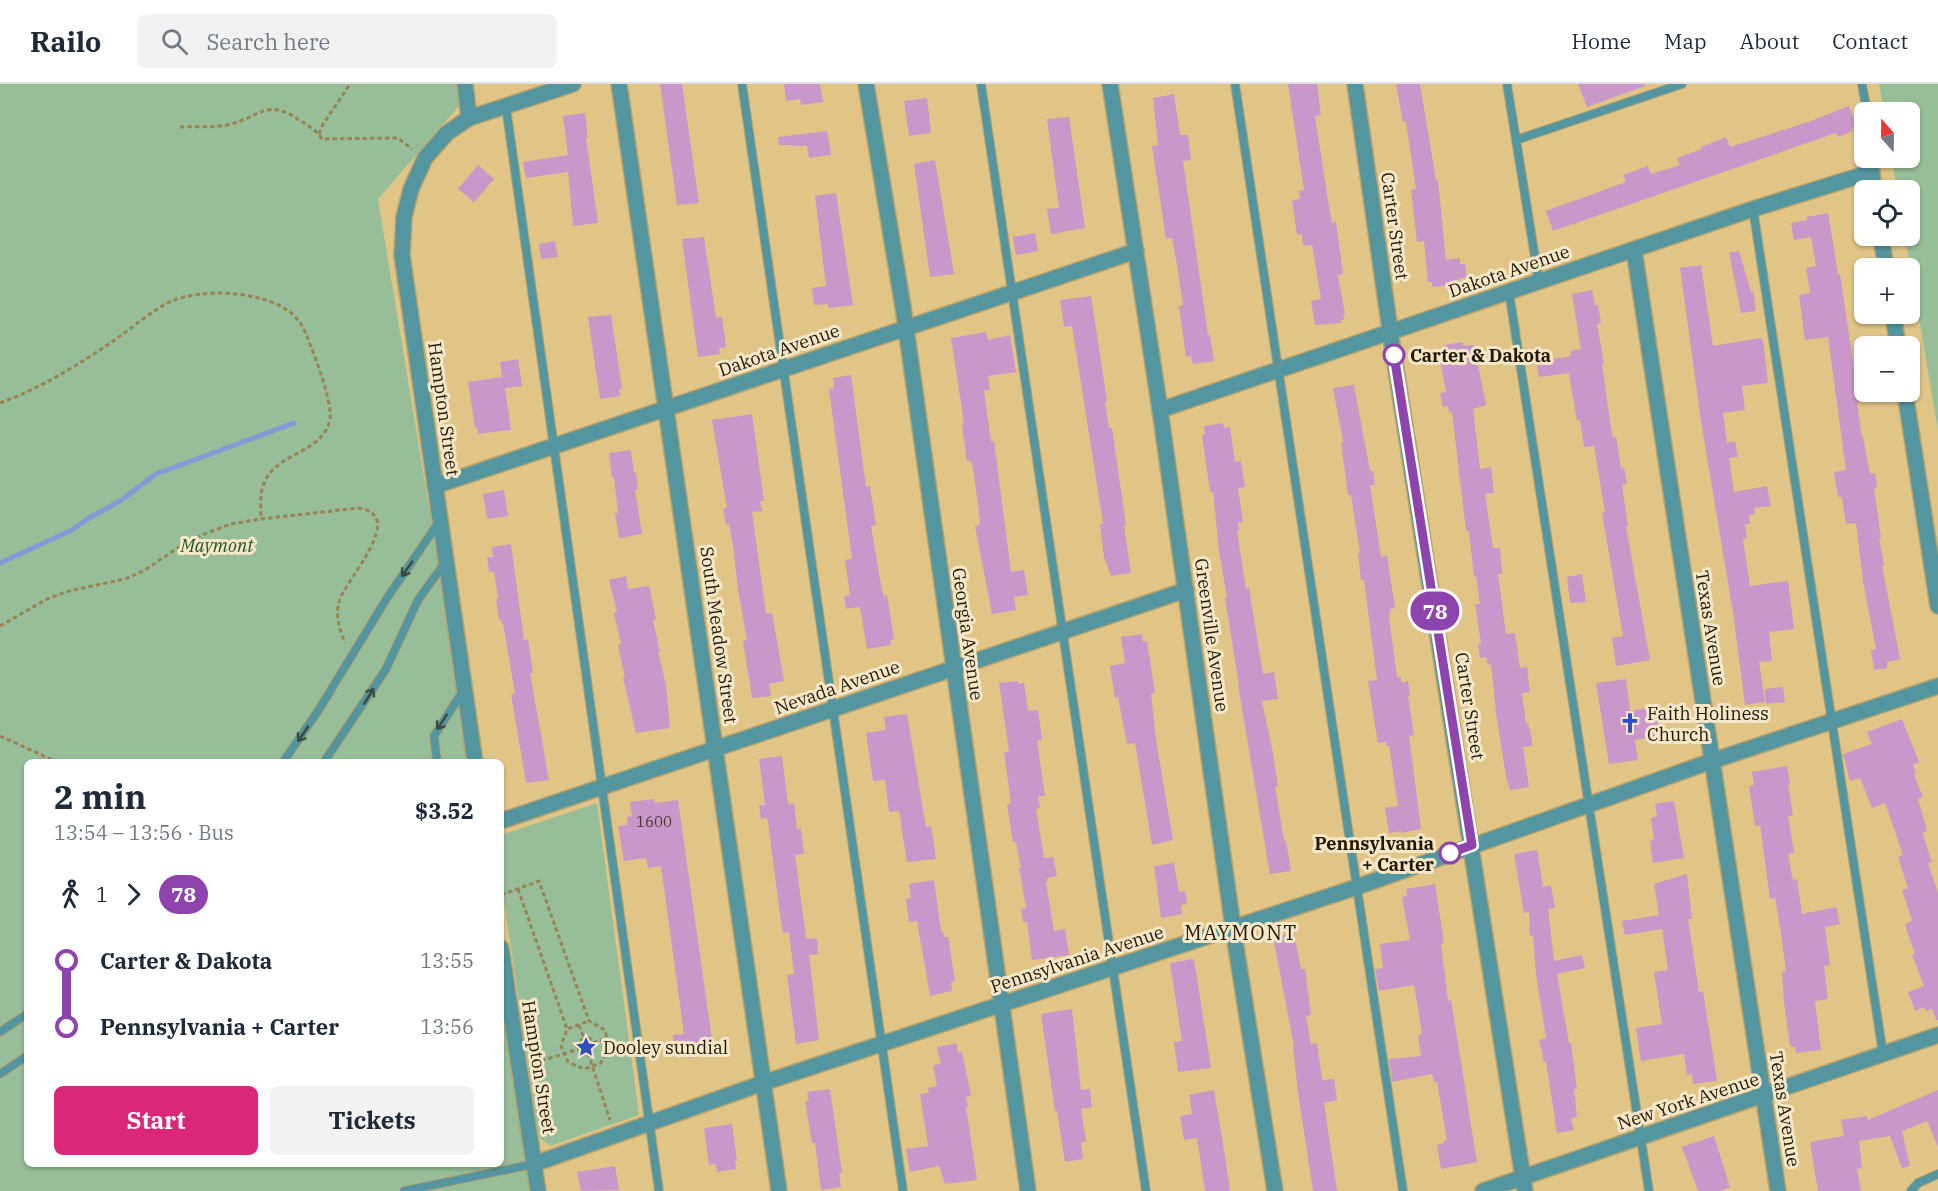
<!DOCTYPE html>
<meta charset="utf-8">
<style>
:root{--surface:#fff;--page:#f2f2f3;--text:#1f2937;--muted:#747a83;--line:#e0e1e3;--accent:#db2777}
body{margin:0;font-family:"IBM Plex Serif",serif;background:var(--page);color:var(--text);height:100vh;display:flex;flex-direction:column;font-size:22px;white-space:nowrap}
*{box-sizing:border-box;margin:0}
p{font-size:20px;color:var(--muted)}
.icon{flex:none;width:33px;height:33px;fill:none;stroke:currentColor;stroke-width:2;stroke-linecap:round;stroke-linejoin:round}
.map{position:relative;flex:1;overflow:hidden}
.side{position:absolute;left:24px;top:675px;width:480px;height:408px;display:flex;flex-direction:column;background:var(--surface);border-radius:9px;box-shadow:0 2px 4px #0004}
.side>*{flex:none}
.badge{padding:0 12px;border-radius:20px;font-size:21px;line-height:39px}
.needle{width:39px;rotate:340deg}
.tools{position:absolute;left:1854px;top:18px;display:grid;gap:12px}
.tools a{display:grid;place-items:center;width:66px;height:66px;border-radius:9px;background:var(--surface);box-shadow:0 2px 4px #0004;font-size:30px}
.map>.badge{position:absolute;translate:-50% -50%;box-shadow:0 0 0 3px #fff}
.legs{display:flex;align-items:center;gap:9px;height:66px;padding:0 30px;font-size:20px}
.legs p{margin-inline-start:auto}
.headline{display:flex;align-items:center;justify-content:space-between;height:102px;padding:0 30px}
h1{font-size:33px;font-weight:700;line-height:45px}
.cta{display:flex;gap:12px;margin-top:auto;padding:12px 30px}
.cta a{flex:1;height:69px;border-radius:9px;background:var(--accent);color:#fff;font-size:24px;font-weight:700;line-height:69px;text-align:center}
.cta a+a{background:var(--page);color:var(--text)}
ul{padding:0 30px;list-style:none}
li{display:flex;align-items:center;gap:21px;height:66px;font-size:22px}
li i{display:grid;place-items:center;width:9px;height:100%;margin:0 8px;background:currentColor}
li i::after{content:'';width:15px;height:15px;margin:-8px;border:4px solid;border-radius:50%;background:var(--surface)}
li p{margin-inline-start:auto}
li:first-child i{background:linear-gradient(#0000 50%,currentColor 0)}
li:last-child i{background:linear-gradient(currentColor 50%,#0000 0)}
header{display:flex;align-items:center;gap:36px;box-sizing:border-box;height:84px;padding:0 30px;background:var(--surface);border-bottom:2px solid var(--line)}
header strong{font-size:28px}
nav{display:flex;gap:33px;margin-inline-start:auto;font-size:21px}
.search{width:420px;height:54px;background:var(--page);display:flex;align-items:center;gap:15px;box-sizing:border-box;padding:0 21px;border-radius:9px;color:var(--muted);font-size:22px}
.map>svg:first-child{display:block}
.green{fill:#97be99}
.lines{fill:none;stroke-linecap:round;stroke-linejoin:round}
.stream{stroke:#829ad5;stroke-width:5}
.building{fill:#ca97ca}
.lane-casing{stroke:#baa36c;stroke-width:10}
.street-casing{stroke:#baa36c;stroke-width:18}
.path{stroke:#988454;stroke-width:3;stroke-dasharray:4.5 3;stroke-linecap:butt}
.lane{stroke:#54969f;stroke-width:8}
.street{stroke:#54969f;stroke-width:15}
.oneway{stroke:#374b40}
.line-1-casing{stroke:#fff;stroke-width:14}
.line-1{stroke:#8e44ad;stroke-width:9}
.stop-1-dot{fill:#fff;stroke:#8e44ad;stroke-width:3}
.labels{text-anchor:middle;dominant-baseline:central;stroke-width:6;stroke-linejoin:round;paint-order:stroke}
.number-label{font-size:15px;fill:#4d3833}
.street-label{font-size:18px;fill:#231901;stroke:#f5e7c9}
.stop-label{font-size:18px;font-weight:bold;fill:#231901;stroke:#f5e7c9;text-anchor:start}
.park-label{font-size:18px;font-style:italic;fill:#1b5526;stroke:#f5e7c9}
.poi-label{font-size:18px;fill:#231901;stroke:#f5e7c9;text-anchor:start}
.neighbourhood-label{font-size:20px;letter-spacing:1.5px;fill:#231901;stroke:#f5e7c9}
</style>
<header>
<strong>Railo</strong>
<div class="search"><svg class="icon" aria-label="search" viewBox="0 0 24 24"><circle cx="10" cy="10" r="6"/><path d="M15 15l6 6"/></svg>Search here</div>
<nav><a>Home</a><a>Map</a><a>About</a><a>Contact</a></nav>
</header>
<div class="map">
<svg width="1938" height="1107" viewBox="0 0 1938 1107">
<rect width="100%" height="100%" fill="#e0c587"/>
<g class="green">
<path d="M0,0H464L466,14L378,115L471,678H27V1080H501V862L541,1107H0Z"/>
<path d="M1879,0H1938V346L1905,152H1910V106H1897L1892,74H1910V28H1884Z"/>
<path d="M597,719L639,1031L550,1062L540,1054L538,1047L501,796V751Z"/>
</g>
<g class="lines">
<path class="stream" d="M0,479L72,446L89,434L120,417L156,390L294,339"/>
</g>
<g class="building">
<path d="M660,0H682L699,119L677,121Z"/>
<path d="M784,0H820L823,18L801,21L800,15L786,17Z"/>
<path d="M1288,0H1317L1321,31L1315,32L1327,111L1332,139L1336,138L1343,190L1338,191L1345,230L1343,231L1344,236H1341V239L1315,241L1311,217L1321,215L1312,161L1303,162L1302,150L1297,151L1292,116L1300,115L1299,107L1304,106Z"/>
<path d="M1396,0H1420L1436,96H1438L1446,176L1460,174V180H1465L1467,193L1453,197L1454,201L1432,203V198H1428L1424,157L1417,158L1411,106L1416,105L1412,78L1406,38H1403Z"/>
<path d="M1578,0H1645V2L1587,23Z"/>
<path d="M1174,10L1180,51H1188L1191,76L1183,77L1208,251H1210L1214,277L1193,280L1191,272L1186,273L1179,222L1183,221L1177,181L1172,154L1166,155L1152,62L1158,61L1153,14Z"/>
<path d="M927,14L931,49L909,52L904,17Z"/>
<path d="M1849,22L1856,42L1851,44L1853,47L1838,53L1836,49L1553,147L1546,127L1626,98L1623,91L1648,82L1651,90L1680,81L1677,74L1702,65L1701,63L1726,53L1730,63L1808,38Z"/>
<path d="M585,29L588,54H586L598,139L573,142L568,88L526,94L523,78L568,71L563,32Z"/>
<path d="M1069,33L1085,144L1051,150L1047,125L1059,124L1047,35Z"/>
<path d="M827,47L831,71L809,74L807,62L779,61L778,53Z"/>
<path d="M935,76L954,190L930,193L914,80Z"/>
<path d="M478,81L494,95L474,118L458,105Z"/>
<path d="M836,109L853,221L831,224L828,223V220L814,221L812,204L826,202L815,112Z"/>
<path d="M1828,129L1838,190H1840L1859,319H1857L1862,353H1863L1870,390L1875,389L1877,403L1874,404L1881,454H1879L1884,481L1882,482L1900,575L1887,578V584L1874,586L1871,566L1876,565L1863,497L1856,439L1846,440L1842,413H1838L1834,388L1846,386L1828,253L1805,256L1799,211L1810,209L1806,184L1816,182L1811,153L1794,156L1791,139L1807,136V133Z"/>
<path d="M1035,149L1038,167L1016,171L1013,153Z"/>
<path d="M704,153L716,234L722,233L726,263L719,264L720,270L698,273L682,155Z"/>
<path d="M555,157L558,173L541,175L539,160Z"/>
<path d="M1739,167L1751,208L1753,207L1756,227L1741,229L1729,169Z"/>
<path d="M1701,181L1713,262L1761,254L1763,256L1768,299L1742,302L1745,326L1723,329L1727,359L1735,357L1738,373L1729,374L1734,408L1767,402L1771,422L1754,424L1755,430L1749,431L1750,440H1745L1747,454L1743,455L1750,502L1788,497L1794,545L1769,548L1772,577L1759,578L1765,618L1745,621L1733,528L1701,337L1680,184Z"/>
<path d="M1592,206L1595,221H1598L1601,239L1597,240L1604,279L1602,280L1611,344L1613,353H1616L1621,384L1624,383L1627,400L1622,401L1628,442L1626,443L1650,576L1616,582L1612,554L1623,552L1606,452L1602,429L1605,428L1594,362L1584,363L1580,336L1577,337L1569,289L1539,293L1536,278L1571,272L1570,267L1581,265L1572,210Z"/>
<path d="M1091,212L1107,317L1105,318L1109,344H1112L1126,441L1124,442L1131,489L1111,492L1104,473L1100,440L1103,439L1072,242L1064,243L1060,216Z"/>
<path d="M611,231L622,305H619L620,312L600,315L588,233Z"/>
<path d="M986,248L988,256L1010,251L1016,288L988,292L990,306L984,307L991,358L994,357L1011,488L1024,486L1028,511L1014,513L1016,526L992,530L975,442L980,441V435L973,384L971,377L967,378L962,340L964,339L951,254Z"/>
<path d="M1463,258V262L1474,261L1486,321L1473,325L1480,385L1491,383L1494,409L1485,410L1493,464H1500L1502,490H1498L1506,550L1515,549L1520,584L1527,583L1530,608L1522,609L1526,640L1528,639L1532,656V662L1523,663L1529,703L1510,706L1508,698L1507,699L1496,629L1491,580L1488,581L1486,573L1480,574L1478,560H1481L1475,520H1480L1476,492L1474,493L1469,447H1466L1452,328L1449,329L1448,322L1443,323L1440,309L1446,308L1441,281H1438L1435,268L1444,266V261Z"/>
<path d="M518,275L522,302L505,304L511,346L478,350L477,343L475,344L468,298L502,293L500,278Z"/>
<path d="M851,291L866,403L870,402L876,441L871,442L882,506L884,512L887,511L894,555L890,556L891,561L867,565L860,523L846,525L844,512L850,511L845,476L852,475L829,305L834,304L833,294Z"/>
<path d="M1354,301L1370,387H1373L1375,401H1370L1381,473L1387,472L1395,524L1390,525L1389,533L1397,593H1401V599L1408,597L1410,611L1408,612L1414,651L1409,652L1421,745L1401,749V747L1389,749L1385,724L1398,722L1389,661L1386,662V658L1378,659L1368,597L1377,596L1371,550L1364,496H1361L1358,469H1360L1351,411H1348L1341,359L1343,358L1333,304Z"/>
<path d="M752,330L764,417H760L762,427L752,428L766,530L772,529L784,597L769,600L771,612L752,614L743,557L747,556L738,506L733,461L729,440L726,441L723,425L727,424L712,336Z"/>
<path d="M1223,339L1224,344L1230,343L1235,378L1241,377L1245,403L1238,404L1243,438H1238L1239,446L1237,447L1246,505L1249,504L1263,590L1274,588L1278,615L1262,617L1273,670L1278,702H1275L1284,757H1286L1291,787L1270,790L1238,601H1239L1225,514H1227L1219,467L1213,408H1210L1202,351L1205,350L1204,342Z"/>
<path d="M631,366L634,389L636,388L638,405L635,406L642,450L619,454L615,429H618L614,394H612L609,369Z"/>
<path d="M504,406L508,432L487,435L483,410Z"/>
<path d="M511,460L524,556L528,555L533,589H530L549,696L526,699L511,610H515L510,580L503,540H502L501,535L499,536L496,515L498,514L494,488H489L487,473H493L492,463Z"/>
<path d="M1582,490L1586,518L1570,519L1567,493Z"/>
<path d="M626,492L628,505L649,502L656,535L653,536L660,568H658L666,601L670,644L636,649L623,594H625L618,561L621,560L614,529L617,528L609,496Z"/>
<path d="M1142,550L1143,558L1147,557L1155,609H1151L1156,656L1173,756L1152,761L1135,659L1127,660L1118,613L1115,614L1110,582L1125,579L1121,553Z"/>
<path d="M1626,595L1630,627L1655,623L1660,652L1635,656L1638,676L1609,680L1596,599Z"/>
<path d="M1018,597V600L1024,599L1028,627L1038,626L1042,656L1037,657L1045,712H1038L1040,724L1036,725L1044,774L1053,773L1057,792L1047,794L1048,798H1046L1054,847L1065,845L1069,871L1032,876L1027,838H1023L1021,825L1026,824L1019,784H1021L1016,758H1013L1007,720L1011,719L1004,668L1009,667L999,599Z"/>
<path d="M1783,603L1785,618L1766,620L1765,605Z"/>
<path d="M907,630L925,737L926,743L931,742L936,775L907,778L899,727L889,728L885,696L873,697L866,649L886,646L884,633Z"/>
<path d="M1902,635L1919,678L1913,681L1916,690L1914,691L1923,713L1918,715L1927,747L1923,748L1925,757L1932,778L1928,779L1938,809V936H1936L1932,925L1926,927L1924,923L1915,927L1908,908L1924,902L1912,871L1915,870L1905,841L1912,836L1902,806L1908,804L1898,773L1903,771L1885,719L1872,724L1860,694L1850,697L1843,670L1872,660L1867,648Z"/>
<path d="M782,672L788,720L794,719L797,745H801L804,770L795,771L806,853L807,855L817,854L818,870L809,871L819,956L796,960L787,891L794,890L789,848L783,849L781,838L768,738L767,734L761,735L759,721H765L759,675Z"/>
<path d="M1787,682L1790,700L1788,701L1793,731L1788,732L1794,769L1788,770L1793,796L1797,795L1802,830L1836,823L1840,840L1825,843L1830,881L1824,882L1828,915L1815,917L1821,966L1796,969L1795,963H1790L1784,918L1782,888L1786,887L1780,842L1775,814L1770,815L1760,741L1755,742L1749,702L1754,701L1752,688Z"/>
<path d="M654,715L655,719L678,716L714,970L688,974L687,964L675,966L673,951L684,950L661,782L648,784L646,774L624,777L618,742L628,741L627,733L632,732L630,718Z"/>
<path d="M1674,717L1684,774L1653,779L1650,757L1654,756L1651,734L1657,732L1655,720Z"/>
<path d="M1537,766L1543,803L1551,801L1555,824L1548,825L1554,877L1582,871L1585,884L1557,890L1569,959H1571L1577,1005H1574L1577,1033L1571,1034L1574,1046L1557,1049L1546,978H1544L1539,956L1546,954L1536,890L1533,851L1530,852L1529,828L1524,829L1514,770Z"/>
<path d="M1174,779L1179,808L1185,807L1187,820L1181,821L1182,830L1161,834L1154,782Z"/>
<path d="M1687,790L1692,835H1688L1695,881L1699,908L1703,907L1717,997L1693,1000L1692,990L1687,991L1684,970L1641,977L1636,944L1662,940L1654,888L1668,886L1662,845L1625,851L1622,837L1659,831L1654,800Z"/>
<path d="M934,796L941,847H943L944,853H948L955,897L951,898L952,907L930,912L917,837L909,838L906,815L911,814L909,800Z"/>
<path d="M1435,800L1444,859L1441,860L1448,917L1451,916L1477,1078L1441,1085L1437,1061L1444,1059V1057L1447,1056L1437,998H1434L1432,990L1392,998L1389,975L1421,972L1418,951L1422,950L1414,901L1379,907L1375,885L1383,884L1380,860L1410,856L1402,813L1407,812L1406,805Z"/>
<path d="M1294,849L1301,885H1305L1311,931L1306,932L1311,960L1317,959L1322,995L1323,996L1334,995L1337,1016L1324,1019L1337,1107H1313L1298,1009L1293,962H1294L1273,853Z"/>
<path d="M1194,875L1211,984L1178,988L1174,958L1182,957L1170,879Z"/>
<path d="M1072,925L1081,1006L1090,1005L1092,1023L1081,1025L1086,1058H1081L1083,1075L1065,1078L1057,1027H1055L1041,930Z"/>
<path d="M956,959L958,969L962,968L971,1012L966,1013L968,1023H966L977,1096L945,1100L939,1082L910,1088L906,1065L928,1062L920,1010L929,1009L928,1004L937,1002L933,981L941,980L937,963Z"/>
<path d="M830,1005L842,1089H839L841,1103L821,1106L815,1059H812L805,1017H809L807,1008Z"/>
<path d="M1214,1006L1225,1072L1230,1107H1205L1197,1054L1184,1056L1180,1032L1192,1030L1189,1011Z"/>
<path d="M1938,1006V1063L1927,1037L1902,1047L1910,1082L1902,1084L1890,1052L1859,1057L1862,1084L1857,1085L1861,1107H1818L1810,1058L1844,1052L1841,1036L1867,1032L1868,1036Z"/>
<path d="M732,1040L737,1077H735L736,1085L717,1088L716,1080L709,1081L704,1044Z"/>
<path d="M1714,1052L1730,1103L1720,1107H1698L1682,1063Z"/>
<path d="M615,1082L619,1106L581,1107L577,1088Z"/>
</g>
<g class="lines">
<g class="lane-casing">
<g id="lane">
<path d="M742,0L903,1107"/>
<path d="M981,0L1146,1107"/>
<path d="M1235,0L1403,1107"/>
<path d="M1507,0L1539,198"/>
<path d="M1862,0L1867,28"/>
<path d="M506,23L659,1107"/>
<path d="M1516,56L1682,0"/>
<path d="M1872,88L1876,78L1875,74"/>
<path d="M1753,125L1883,970"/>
<path d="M1509,208L1649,1107"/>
<path d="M283,678L318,627L387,514L439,438"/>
<path d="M324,678L386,585L418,516L444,480"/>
<path d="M437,678L434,652L463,607"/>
<path d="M0,948L27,930"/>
<path d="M0,990L27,972"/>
<path d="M404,1107L534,1080"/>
<path d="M1911,1107L1918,1099L1938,1090"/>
</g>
</g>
<g class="street-casing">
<g id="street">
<path d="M465,0L469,34"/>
<path d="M619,0L779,1107"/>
<path d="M866,0L903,223L1028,1107"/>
<path d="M1110,0L1160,326L1235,857L1275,1107"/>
<path d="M1355,0L1392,260L1525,1107"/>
<path d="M1881,152L1886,184"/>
<path d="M1634,166L1778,1107"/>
<path d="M1893,230L1898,262"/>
<path d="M1905,308L1938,522"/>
<path d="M1160,326L1753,125L1872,88L1874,106"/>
<path d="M435,402L1136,167"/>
<path d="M475,678L402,171L404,133L411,105L425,74L447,49L469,34L573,0"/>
<path d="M501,737L1186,506"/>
<path d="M501,864L538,1107"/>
<path d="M534,1080L763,999L1357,803L1712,677L1938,602"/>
<path d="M1483,1107L1938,951"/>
</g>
</g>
<g class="path">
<path d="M180,43C195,42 212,44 227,41C261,34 265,12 301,37C309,42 317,47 322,55L398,54L412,65"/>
<path d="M319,50L323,40L350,0"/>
<path d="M0,319C41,304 80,280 116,255C130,245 157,223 172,217C203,204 259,207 287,226C298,233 304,244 308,255C315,273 332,316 330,334C325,368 280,368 266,395C259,407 261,422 261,435"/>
<path d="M0,542L47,515L69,507L125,495L145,486L185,459L207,449L231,440L261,435L358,424C409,431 345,495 339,518C335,533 340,546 345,559"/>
<path d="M0,652L57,678"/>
<path d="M518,805L567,945"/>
<path d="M501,811L539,797L589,937L605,946L609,963L601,979L584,985L568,978L561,962L567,945L589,937"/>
<path d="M579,941L584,954"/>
<path d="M593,959L607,954"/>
<path d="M588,969L610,1036"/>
<path d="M534,979L579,965L586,970L590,969L594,961L593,957L589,954L581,956L579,965"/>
</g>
<use href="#lane" class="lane"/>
<use href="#street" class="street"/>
</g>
<defs><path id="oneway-shaft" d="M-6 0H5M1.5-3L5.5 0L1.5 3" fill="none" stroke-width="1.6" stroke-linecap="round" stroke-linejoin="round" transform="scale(1.5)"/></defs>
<g class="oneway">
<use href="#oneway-shaft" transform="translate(407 485) rotate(125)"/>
<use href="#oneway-shaft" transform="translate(369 612) rotate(-58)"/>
<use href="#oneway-shaft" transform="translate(442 638) rotate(123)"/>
<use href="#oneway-shaft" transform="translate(303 650) rotate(124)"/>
</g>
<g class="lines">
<g class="line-1-casing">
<path id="line-1" d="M1394,271L1472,761L1450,769"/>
</g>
<use href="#line-1" class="line-1"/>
</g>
<defs>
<g id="church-bare" transform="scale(1.62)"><path d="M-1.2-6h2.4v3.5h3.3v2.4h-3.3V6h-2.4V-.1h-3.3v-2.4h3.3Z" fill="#2e4ebe" stroke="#f5e7c9" stroke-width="2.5" paint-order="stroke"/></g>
<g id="sight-bare" transform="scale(1.62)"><path d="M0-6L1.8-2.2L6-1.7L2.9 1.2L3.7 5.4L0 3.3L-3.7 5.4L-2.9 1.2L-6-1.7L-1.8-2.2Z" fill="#2e4ebe" stroke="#f5e7c9" stroke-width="2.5" paint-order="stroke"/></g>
</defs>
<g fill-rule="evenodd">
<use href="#church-bare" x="1630" y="639"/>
<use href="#sight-bare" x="586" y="963"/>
</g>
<g class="stop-1-dot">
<circle cx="1394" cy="271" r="10"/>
<circle cx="1450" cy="769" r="10"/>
</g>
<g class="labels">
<g class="number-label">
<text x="654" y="737">1600</text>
</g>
<g class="street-label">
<text transform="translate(1395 142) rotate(82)">Carter Street</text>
<text transform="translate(1509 187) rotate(-19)">Dakota Avenue</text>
<text transform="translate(779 266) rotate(-19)">Dakota Avenue</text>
<text transform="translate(444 325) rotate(82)">Hampton Street</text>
<text transform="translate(1711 544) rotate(81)">Texas Avenue</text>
<text transform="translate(968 550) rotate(82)">Georgia Avenue</text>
<text transform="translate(719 551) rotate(82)">South Meadow Street</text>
<text transform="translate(1212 551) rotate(82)">Greenville Avenue</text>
<text transform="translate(837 603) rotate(-19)">Nevada Avenue</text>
<text transform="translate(1470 622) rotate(81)">Carter Street</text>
<text transform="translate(1077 875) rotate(-18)">Pennsylvania Avenue</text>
<text transform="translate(539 983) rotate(81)">Hampton Street</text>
<text transform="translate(1688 1017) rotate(-18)">New York Avenue</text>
<text transform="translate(1785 1025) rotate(81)">Texas Avenue</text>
</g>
<g class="stop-label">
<text x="1410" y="271">Carter &amp; Dakota</text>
<text x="1434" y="759" text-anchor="end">Pennsylvania<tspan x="1434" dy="21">+ Carter</tspan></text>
</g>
<g class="park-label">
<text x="217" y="461">Maymont</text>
</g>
<g class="poi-label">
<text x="1647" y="629">Faith Holiness<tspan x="1647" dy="21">Church</tspan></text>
<text x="603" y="963">Dooley sundial</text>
</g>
<g class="neighbourhood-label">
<text x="1241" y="848">MAYMONT</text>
</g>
</g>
</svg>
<div class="tools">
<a><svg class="needle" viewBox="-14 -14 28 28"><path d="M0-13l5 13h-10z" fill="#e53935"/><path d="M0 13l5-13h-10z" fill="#747a83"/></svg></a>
<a><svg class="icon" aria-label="locate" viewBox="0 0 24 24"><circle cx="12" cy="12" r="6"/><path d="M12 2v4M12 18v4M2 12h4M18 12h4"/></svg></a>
<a>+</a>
<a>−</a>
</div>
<b class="badge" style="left:1435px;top:527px;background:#8e44ad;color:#fff">78</b>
<section class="side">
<div class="headline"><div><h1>2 min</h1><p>13:54 – 13:56 · Bus</p></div><b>$3.52</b></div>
<div class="legs"><svg class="icon" aria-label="walk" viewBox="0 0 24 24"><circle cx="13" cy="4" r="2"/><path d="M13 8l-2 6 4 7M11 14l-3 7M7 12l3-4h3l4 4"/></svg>1<svg class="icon" aria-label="forward" viewBox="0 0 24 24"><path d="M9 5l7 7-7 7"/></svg><b class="badge" style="background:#8e44ad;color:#fff">78</b></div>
<ul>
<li><i style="color:#8e44ad"></i><b>Carter &amp; Dakota</b><p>13:55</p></li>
<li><i style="color:#8e44ad"></i><b>Pennsylvania + Carter</b><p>13:56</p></li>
</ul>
<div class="cta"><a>Start</a><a>Tickets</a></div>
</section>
</div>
